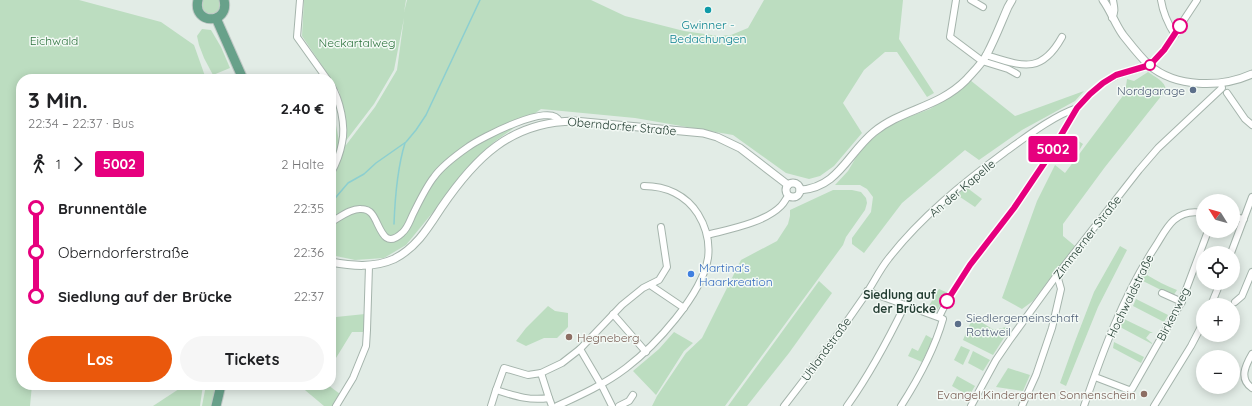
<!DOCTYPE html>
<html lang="de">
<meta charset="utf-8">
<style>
:root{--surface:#fff;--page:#f6f6f6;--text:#202124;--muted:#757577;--accent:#ea580c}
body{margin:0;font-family:Quicksand,sans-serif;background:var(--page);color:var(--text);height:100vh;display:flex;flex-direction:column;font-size:15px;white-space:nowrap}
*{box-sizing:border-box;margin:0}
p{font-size:13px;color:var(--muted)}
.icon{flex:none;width:22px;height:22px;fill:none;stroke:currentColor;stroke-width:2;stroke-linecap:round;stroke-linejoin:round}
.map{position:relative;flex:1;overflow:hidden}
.drawer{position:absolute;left:16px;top:74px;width:320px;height:316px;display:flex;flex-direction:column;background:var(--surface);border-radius:16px;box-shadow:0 2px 10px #0003}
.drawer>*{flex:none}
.badge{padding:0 8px;border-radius:3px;font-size:14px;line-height:26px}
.needle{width:26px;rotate:307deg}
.buttons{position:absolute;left:1196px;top:194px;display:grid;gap:8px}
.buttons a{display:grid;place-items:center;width:44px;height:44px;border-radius:50%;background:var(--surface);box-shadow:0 2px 10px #0003;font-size:20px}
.map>.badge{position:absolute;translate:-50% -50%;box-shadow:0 0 0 2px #fff}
.legs{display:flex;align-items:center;gap:6px;height:44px;padding:0 12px;font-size:13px}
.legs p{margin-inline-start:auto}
.head{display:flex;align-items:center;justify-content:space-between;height:68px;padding:0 12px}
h1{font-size:22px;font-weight:700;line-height:30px}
.button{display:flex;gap:8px;margin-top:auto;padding:8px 12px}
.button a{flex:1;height:46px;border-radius:24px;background:var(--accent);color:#fff;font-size:16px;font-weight:700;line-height:46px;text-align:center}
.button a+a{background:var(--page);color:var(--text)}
ul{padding:0 12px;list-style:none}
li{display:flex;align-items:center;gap:14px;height:44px;font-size:15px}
li i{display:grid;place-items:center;width:6px;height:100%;margin:0 5px;background:currentColor}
li i::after{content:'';width:10px;height:10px;margin:-5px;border:3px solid;border-radius:50%;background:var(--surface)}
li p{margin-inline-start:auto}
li:first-child i{background:linear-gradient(#0000 50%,currentColor 0)}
li:last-child i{background:linear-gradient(currentColor 50%,#0000 0)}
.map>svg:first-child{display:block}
.green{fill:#bcddc0}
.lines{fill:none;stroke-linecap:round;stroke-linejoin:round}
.stream{stroke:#8ccfd0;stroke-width:1.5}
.minor-casing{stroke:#a5b4ac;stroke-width:8}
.tertiary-casing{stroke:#a5b4ac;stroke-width:9}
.primary-casing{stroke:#c1c9c6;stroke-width:11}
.minor{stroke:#fff;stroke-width:6}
.tertiary{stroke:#fff;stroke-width:7}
.primary{stroke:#68a18a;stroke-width:9}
.line-1-casing{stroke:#fff;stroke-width:9}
.line-1{stroke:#e6007e;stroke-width:6}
.culture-dot{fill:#0f9aa8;stroke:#f3f9f5;stroke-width:1.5}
.stop-1-dot{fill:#fff;stroke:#e6007e;stroke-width:2}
.service-dot{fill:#5c6f8a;stroke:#f3f9f5;stroke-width:1.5}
.shop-dot{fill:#3f7fe0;stroke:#f3f9f5;stroke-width:1.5}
.education-dot{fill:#8d6e63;stroke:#f3f9f5;stroke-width:1.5}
.labels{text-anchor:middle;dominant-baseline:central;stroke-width:3;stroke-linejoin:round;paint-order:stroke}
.culture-label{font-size:12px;fill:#0d838f;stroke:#f3f9f5}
.park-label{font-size:12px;fill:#2e733e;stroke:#f3f9f5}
.service-label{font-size:12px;fill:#4e5e75;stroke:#f3f9f5;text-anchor:end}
.street-label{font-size:12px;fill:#233d32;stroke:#f3f9f5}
.shop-label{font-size:12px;fill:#366cbe;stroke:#f3f9f5;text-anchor:start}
.stop-label{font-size:12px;font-weight:bold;fill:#233d32;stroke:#f3f9f5;text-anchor:end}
.education-label{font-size:12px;fill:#785e54;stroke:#f3f9f5;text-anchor:start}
</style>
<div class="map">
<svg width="1252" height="406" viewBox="0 0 1252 406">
<rect width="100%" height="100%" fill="#e2ece6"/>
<g class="green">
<path d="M0,0H79L161,22L194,45L206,79H21V385H32L30,406H0Z"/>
<path d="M203,0H220L221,6L217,13L212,15L206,13L202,7Z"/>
<path d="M304,0H406L404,12L407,0H591L625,16L684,31L718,36L731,35L748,28L764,0H903L899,39L934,93L927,97L897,52H885L864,70L843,103L862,133L834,166L820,176L809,179L786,173L733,135L635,118L541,109L494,142L464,171L438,206L406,245L384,258L355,260L331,255V98L339,141L346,145L375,107L397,70L404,18L394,70L374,104L345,142L344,111L339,91L302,36Z"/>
<path d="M202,29L211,30L221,47L230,68L213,75L204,58L199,45L197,36Z"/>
<path d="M1148,72C1155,77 1165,81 1166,90L1105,167L1063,224V236L1075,246L1033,301L1022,309L1002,298L1037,201L1055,165L1065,173L1125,93L1127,79L1134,81Z"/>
<path d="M970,80L1015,116L1084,91L1075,101L1022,130L979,160L965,150L902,203L864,253L852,244V238L871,212L873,197L867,189L860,185H835L848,171L861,149L884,129L903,119L930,109L964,87Z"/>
<path d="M1068,134L1083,144L1077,154L1062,144Z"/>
<path d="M966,187L982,199L975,207L957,195Z"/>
<path d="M833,190H852L861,192L866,198L867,203L865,210L846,237L843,245L725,406H652L657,396L686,353L702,338L741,260L777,241L788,224L790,216V210Z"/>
<path d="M1120,246L1127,250L1098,307L1066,386L1060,383L1074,344L1094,292Z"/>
<path d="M1148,263L1152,265L1147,275C1157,281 1166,286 1177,290L1173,296L1139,279Z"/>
<path d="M819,281L832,293L789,353L747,406H728Z"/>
<path d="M939,289L948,293L937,310L935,312L927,309Z"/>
<path d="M1136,299L1168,315L1164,322L1133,306Z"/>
<path d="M548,306L555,311L568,313V327L557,338H544L526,346L516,341L526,328Z"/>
<path d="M365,314V332H352L336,358L331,374V324L336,317Z"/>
<path d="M973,317L994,330L1006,327L1009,330L993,355L963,340Z"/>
<path d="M1124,319L1153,333H1150L1146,338L1152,343V344L1120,327Z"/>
<path d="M674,332L693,343L684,351L656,395L633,371L659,349Z"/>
<path d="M926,335L933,339L922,362L908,356L912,348L918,351Z"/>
<path d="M1114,342L1144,357L1141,363L1113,348Z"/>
<path d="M961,346L970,350L963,365L954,360Z"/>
<path d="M973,351L990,360L983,371L968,363Z"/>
<path d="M1008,368L1030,375L1023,391L996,387Z"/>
<path d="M957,376L975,386L969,396L952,386Z"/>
<path d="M185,385H203L200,406H153Z"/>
<path d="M206,385H217L212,406H202Z"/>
<path d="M299,385H328L340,394L332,406H324Z"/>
</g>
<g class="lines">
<g class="stream">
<path d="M331,203L348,183L364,174L376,163L406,142L416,130L426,115L480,0"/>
<path d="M394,224C395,197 397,169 405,143"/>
</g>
<g class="minor-casing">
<g id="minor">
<path d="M300,0L297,37L327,79"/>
<path d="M956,0L950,37L982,61L1008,69L1017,74"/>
<path d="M971,0L983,7"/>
<path d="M1161,0C1163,13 1168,24 1175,35"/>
<path d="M1112,18C1116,11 1114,7 1113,0"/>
<path d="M986,55C1022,66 1041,75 1062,37"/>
<path d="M331,85C340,100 346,126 342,143C340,154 336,164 331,173"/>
<path d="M1227,93L1245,119L1252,125"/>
<path d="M1233,217L1244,219"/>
<path d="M331,222C339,218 351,208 361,209C365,209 369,210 372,214C380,224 383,251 402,233C408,228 410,220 413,214C419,202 426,187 434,177C441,167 458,154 468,147C480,138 552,101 559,121"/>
<path d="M707,235C730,229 764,223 781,206C784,203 786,199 788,196"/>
<path d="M1231,253L1252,197"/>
<path d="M650,285L684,308"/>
<path d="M867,291L943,319C934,351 919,378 901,406"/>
<path d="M1162,293L1182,302"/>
<path d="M1235,302L1242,296L1252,272"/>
<path d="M1211,305L1220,283"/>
<path d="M613,314L646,352"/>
<path d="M939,317L945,305L970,265L1014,208L1047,159L1077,108L1090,94L1103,83L1117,75L1150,65L1164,50L1197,0"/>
<path d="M580,349L603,388L612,406"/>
<path d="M1252,354C1245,366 1239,379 1252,388"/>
<path d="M541,373L562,363L580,349L622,305L643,288L659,280L667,267L661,227"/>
<path d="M1095,377L1129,390L1132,389L1181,303L1208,231"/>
<path d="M496,390L504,368L528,375L541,373L549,398"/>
<path d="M336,406L353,378L366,346L367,330L369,266"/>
<path d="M491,406L496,390C515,396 529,401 549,398L552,406"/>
<path d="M557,406C581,395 605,384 626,368C655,346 702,295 708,258C710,242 706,227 698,214C686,195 666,186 644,186"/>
<path d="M619,406L629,401L633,395"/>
<path d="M784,406C813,369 840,332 866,294C874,282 880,269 889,258C921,217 963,183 1005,152C1026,137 1053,116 1077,108"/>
<path d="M847,406C870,374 888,340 905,305"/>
<path d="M971,406L996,360L1009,341L1057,275L1139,170L1158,148L1222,88L1221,83"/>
<path d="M1022,406L1036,375L1052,328L1061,289L1057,275"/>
<path d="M1084,406C1103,351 1123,296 1155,247C1161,238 1166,227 1174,220C1182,213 1193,211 1203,213"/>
<path d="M1154,406L1191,346L1203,323"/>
</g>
</g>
<g class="tertiary-casing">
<g id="tertiary">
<path d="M1103,0C1111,11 1115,24 1123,35C1131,45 1140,57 1149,65C1176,88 1221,88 1252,74"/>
<circle cx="793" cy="190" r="7"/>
<path d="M800,190C838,188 848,153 874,132C902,109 938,108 966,80C973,72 982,64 987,54C995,39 1001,23 1008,7L1012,0"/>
<path d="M331,262C352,266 374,268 394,259C416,248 428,228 441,208C475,158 510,122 574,121L703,133L717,137L740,148L788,185"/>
</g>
</g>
<g class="primary-casing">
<g id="primary">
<path d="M198,0C192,25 230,25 224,0"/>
<path d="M216,18L243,79"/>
<path d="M216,406L221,385"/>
</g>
</g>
<use href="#minor" class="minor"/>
<use href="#tertiary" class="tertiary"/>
<use href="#primary" class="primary"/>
</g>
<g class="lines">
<g class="line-1-casing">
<path id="line-1" d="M947,301L970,265L1014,208L1047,159L1077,108L1090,94L1103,83L1116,75L1150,65L1164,50L1180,26"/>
</g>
<use href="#line-1" class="line-1"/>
</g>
<circle class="culture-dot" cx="708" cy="10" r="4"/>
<g class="stop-1-dot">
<circle cx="1180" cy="26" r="7"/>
<circle cx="1150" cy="65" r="5"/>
<circle cx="947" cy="301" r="7"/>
</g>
<g class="service-dot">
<circle cx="1193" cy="90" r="4"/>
<circle cx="958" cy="324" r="4"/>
</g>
<circle class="shop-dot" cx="691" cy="274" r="4"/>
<g class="education-dot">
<circle cx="569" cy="337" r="4"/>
<circle cx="1144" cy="394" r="4"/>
</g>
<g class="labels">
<g class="culture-label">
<text x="708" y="24">Gwinner -<tspan x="708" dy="14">Bedachungen</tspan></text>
</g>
<g class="park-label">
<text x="54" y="40">Eichwald</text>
<text x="357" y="42">Neckartalweg</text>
</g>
<g class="service-label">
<text x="1185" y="90">Nordgarage</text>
<text x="966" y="317" text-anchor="start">Siedlergemeinschaft<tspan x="966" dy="14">Rottweil</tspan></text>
</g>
<g class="street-label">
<text transform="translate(622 126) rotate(5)">Oberndorfer Straße</text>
<text transform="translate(962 188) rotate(-40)">An der Kapelle</text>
<text transform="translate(1087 237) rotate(-52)">Zimmerner Straße</text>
<text transform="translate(1130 296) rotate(-64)">Hochwaldstraße</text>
<text transform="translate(1173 314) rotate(-63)">Birkenweg</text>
<text transform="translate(826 349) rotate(-54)">Uhlandstraße</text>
</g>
<g class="shop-label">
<text x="699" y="267">Martina's<tspan x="699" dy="14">Haarkreation</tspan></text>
</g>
<g class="stop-label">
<text x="936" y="294">Siedlung auf<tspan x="936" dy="14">der Brücke</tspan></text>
</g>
<g class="education-label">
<text x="577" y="337">Hegneberg</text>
<text x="1136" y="394" text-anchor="end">Evangel.Kindergarten Sonnenschein</text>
</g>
</g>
</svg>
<div class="buttons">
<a><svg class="needle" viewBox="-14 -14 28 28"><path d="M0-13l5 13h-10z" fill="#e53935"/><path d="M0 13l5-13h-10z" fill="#757577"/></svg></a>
<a><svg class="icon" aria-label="locate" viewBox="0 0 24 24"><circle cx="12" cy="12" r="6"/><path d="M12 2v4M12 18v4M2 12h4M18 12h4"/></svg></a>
<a>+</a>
<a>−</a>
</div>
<b class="badge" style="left:1053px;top:149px;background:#e6007e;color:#fff">5002</b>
<section class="drawer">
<div class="head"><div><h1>3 Min.</h1><p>22:34 – 22:37 · Bus</p></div><b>2.40 €</b></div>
<div class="legs"><svg class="icon" aria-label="walk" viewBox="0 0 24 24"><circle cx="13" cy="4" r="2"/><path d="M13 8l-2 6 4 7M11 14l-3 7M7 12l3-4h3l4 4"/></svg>1<svg class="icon" aria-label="forward" viewBox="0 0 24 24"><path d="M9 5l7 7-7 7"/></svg><b class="badge" style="background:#e6007e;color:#fff">5002</b><p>2 Halte</p></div>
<ul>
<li><i style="color:#e6007e"></i><b>Brunnentäle</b><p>22:35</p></li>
<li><i style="color:#e6007e"></i><span>Oberndorferstraße</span><p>22:36</p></li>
<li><i style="color:#e6007e"></i><b>Siedlung auf der Brücke</b><p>22:37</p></li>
</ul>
<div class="button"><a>Los</a><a>Tickets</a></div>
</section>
</div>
